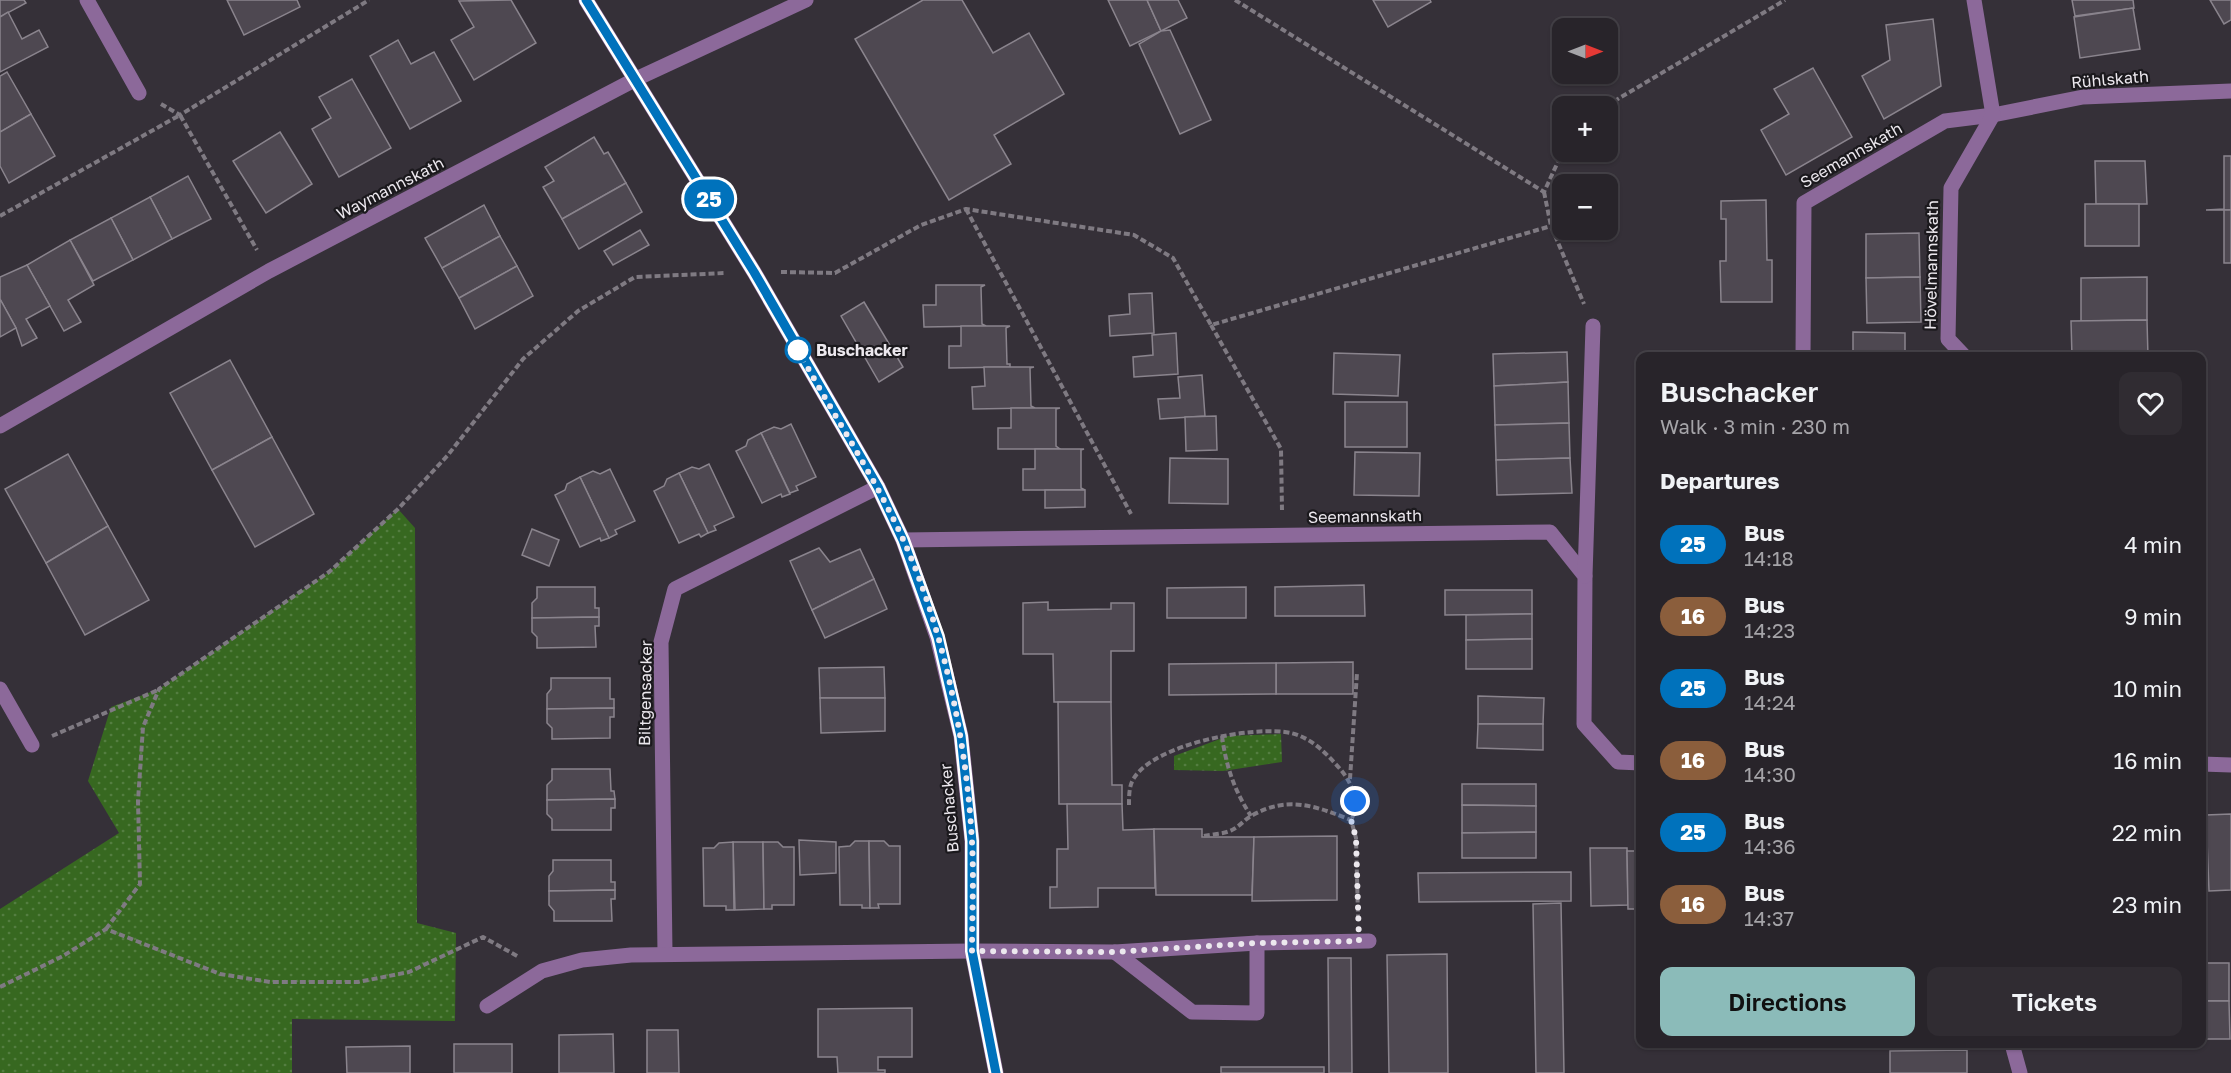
<!DOCTYPE html>
<meta charset="utf-8">
<style>
:root{--surface:#28242a;--page:#302c32;--text:#f1f3f6;--muted:#a5a4a8;--line:#444147;--accent:#8bbbb9}
body{margin:0;font-family:"Golos Text",sans-serif;background:var(--page);color:var(--text);height:100vh;display:flex;flex-direction:column;font-size:22px;white-space:nowrap}
*{box-sizing:border-box;margin:0}
p{font-size:20px;color:var(--muted)}
.icon{flex:none;width:33px;height:33px;fill:none;stroke:currentColor;stroke-width:2;stroke-linecap:round;stroke-linejoin:round}
.map{position:relative;flex:1;overflow:hidden}
.drawer{position:absolute;left:1636px;top:352px;width:570px;height:696px;display:flex;flex-direction:column;background:var(--surface);border-radius:12px;box-shadow:0 2px 4px #0004,0 0 0 2px var(--line)}
.drawer>*{flex:none}
.badge{padding:0 12px;border-radius:20px;font-size:21px;line-height:39px}
.needle{width:39px;rotate:90deg}
.controls{position:absolute;left:1552px;top:18px;display:grid;gap:12px}
.controls a{display:grid;place-items:center;width:66px;height:66px;border-radius:12px;background:var(--surface);box-shadow:0 2px 4px #0004,0 0 0 2px var(--line);font-size:30px}
.you{position:absolute;width:30px;height:30px;margin:-15px;border:4px solid #fff;border-radius:50%;background:#1a73e8;box-shadow:0 0 0 9px #1a73e833}
.map>.badge{position:absolute;translate:-50% -50%;box-shadow:0 0 0 3px #fff}
h2{padding:0 24px;font-size:22px;line-height:54px}
.round{display:grid;place-items:center;flex:none;width:63px;height:63px;border-radius:12px;background:var(--page)}
.headline{display:flex;align-items:center;justify-content:space-between;height:102px;padding:0 24px}
h1{font-size:28px;font-weight:600;line-height:45px}
.button{display:flex;gap:12px;margin-top:auto;padding:12px 24px}
.button a{flex:1;height:69px;border-radius:12px;background:var(--accent);color:#111;font-size:24px;font-weight:600;line-height:69px;text-align:center}
.button a+a{background:var(--page);color:var(--text)}
ul{padding:0;list-style:none}
li{display:flex;align-items:center;gap:18px;height:72px;padding:0 24px}
li div{flex:1}
li b{display:block;font-size:22px}
li em{font-style:normal}
li .badge{min-width:66px;font-weight:700;text-align:center}
.map>svg:first-child{display:block}
.green{fill:url(#green-dots)}
.building{fill:#4e4851;stroke:#8a848d;stroke-width:1.5}
.lines{fill:none;stroke-linecap:round;stroke-linejoin:round}
.path{stroke:#7f7a82;stroke-width:4;stroke-dasharray:6 3;stroke-linecap:butt}
.minor{stroke:#8c699a;stroke-width:15}
.line-casing{stroke:#fff;stroke-width:14}
.line{stroke:#0072bc;stroke-width:9}
.walk{stroke:#ece8ee;stroke-width:6;stroke-dasharray:0 10.8}
.stop-dot{fill:#fff;stroke:#0072bc;stroke-width:3}
.labels{text-anchor:middle;dominant-baseline:central;stroke-width:4.5;stroke-linejoin:round;paint-order:stroke}
.street-label{font-size:16px;fill:#ece8ee;stroke:#1b191d}
.stop-label{font-size:16px;font-weight:bold;fill:#ece8ee;stroke:#1b191d;text-anchor:start}
</style>
<div class="map">
<svg width="2231" height="1073" viewBox="0 0 2231 1073">
<defs>
<pattern id="green-dots" width="8" height="8" patternUnits="userSpaceOnUse" patternTransform="scale(1.5)"><rect width="8" height="8" fill="#376820"/><path d="M2 2h.1M6 6h.1" fill="none" stroke="#547e41" stroke-width="1.8" stroke-linecap="round"/></pattern>
</defs>
<rect width="100%" height="100%" fill="#353038"/>
<g class="green">
<path d="M398,509L415,528L417,923L456,933L455,1021L292,1019V1073H0V909L119,833L88,781L111,707L159,689L329,572Z"/>
<path d="M1281,734L1282,762L1223,771L1174,770V756L1228,736Z"/>
</g>
<g class="building">
<path d="M0,0H24L26,3L0,17Z"/>
<path d="M227,0H297L300,7L244,35Z"/>
<path d="M511,0L536,43L474,80L451,40L474,27L459,1Z"/>
<path d="M923,0H962L993,53L1029,33L1064,94L994,135L1011,164L949,200L855,39Z"/>
<path d="M1108,0H1147L1161,31L1130,46Z"/>
<path d="M1147,0H1178L1187,18L1161,31Z"/>
<path d="M1373,0H1430L1431,2L1388,27Z"/>
<path d="M2072,0H2133L2134,8L2075,16Z"/>
<path d="M2210,0H2231V20L2224,24Z"/>
<path d="M2133,8L2140,49L2080,58L2074,17Z"/>
<path d="M8,12L22,39L39,30L48,47L0,72V17Z"/>
<path d="M1933,19L1941,86L1884,119L1862,76L1890,60L1886,25Z"/>
<path d="M1170,30L1211,120L1180,134L1139,44L1161,31Z"/>
<path d="M398,40L411,64L434,52L461,101L410,129L370,56Z"/>
<path d="M1813,68L1852,137L1786,175L1761,130L1789,114L1774,89Z"/>
<path d="M7,72L31,114L0,132V76Z"/>
<path d="M352,79L391,148L339,177L312,129L331,118L319,97Z"/>
<path d="M31,114L55,156L9,183L0,166V132Z"/>
<path d="M280,132L312,184L266,213L233,161Z"/>
<path d="M594,137L604,154L608,152L626,183L562,219L543,187L554,181L545,167Z"/>
<path d="M2224,156H2231V210H2206L2224,209Z"/>
<path d="M2095,161H2145L2147,204H2096Z"/>
<path d="M188,176L211,219L172,239L150,197Z"/>
<path d="M626,183L642,212L579,249L562,219Z"/>
<path d="M150,197L172,239L133,260L111,218Z"/>
<path d="M1766,200L1767,260H1772V302H1721L1720,261H1726V219H1721V201Z"/>
<rect x="2085" y="204" width="54" height="42"/>
<path d="M484,205L500,236L442,268L425,238Z"/>
<rect x="2224" y="210" width="7" height="53"/>
<path d="M111,218L133,260L93,281L70,240Z"/>
<path d="M640,230L649,245L613,265L604,251Z"/>
<path d="M1919,233L1920,277L1866,278V234Z"/>
<path d="M500,236L517,266L459,298L442,268Z"/>
<path d="M70,240L94,285L68,300L81,322L64,331L27,265Z"/>
<path d="M27,265L50,306L26,319L37,338L22,346L16,328L0,299V277Z"/>
<path d="M517,266L533,296L475,329L459,298Z"/>
<path d="M1920,277L1921,322L1867,323L1866,278Z"/>
<path d="M2147,277V320L2081,321V278Z"/>
<path d="M936,285H985L981,287L982,324L986,326L924,327L923,305H936Z"/>
<path d="M1152,293L1154,333L1110,336L1109,316L1130,314L1129,294Z"/>
<path d="M0,299L16,328L0,337Z"/>
<path d="M864,302L903,367L879,382L841,316Z"/>
<path d="M2147,320L2148,357H2072L2071,321Z"/>
<path d="M961,326H1010L1006,328L1007,364H1010V367L949,368V346H961Z"/>
<path d="M1853,332L1905,333V357H1853Z"/>
<path d="M1176,333L1178,374L1134,377L1133,357L1153,355L1152,335Z"/>
<path d="M1567,352L1568,382L1494,386L1493,354Z"/>
<path d="M1334,353L1400,355L1398,396L1333,394Z"/>
<path d="M230,360L272,437L212,470L170,393Z"/>
<path d="M984,367H1034L1030,368L1031,406L1035,408L973,409L972,387L985,386Z"/>
<path d="M1202,375L1205,416L1160,419L1158,399L1180,398L1178,377Z"/>
<path d="M1568,382L1569,423L1495,425L1494,386Z"/>
<rect x="1345" y="402" width="62" height="45"/>
<path d="M1011,408H1060L1056,409V446L1060,449H998V428H1011Z"/>
<path d="M1216,416L1217,450L1186,451L1185,417Z"/>
<path d="M1569,423L1570,458L1496,460L1495,425Z"/>
<path d="M791,424L816,477L796,486L798,490L790,493L761,433L774,427L781,429Z"/>
<path d="M761,433L790,494L782,497L781,494L762,503L736,451L746,446L748,440Z"/>
<path d="M272,437L314,514L255,547L212,470Z"/>
<path d="M1035,449H1084L1081,450V488L1085,490H1023V469H1035Z"/>
<path d="M1355,452L1420,453L1419,496L1354,495Z"/>
<path d="M68,454L108,526L46,563L5,489Z"/>
<path d="M1170,458L1228,459V504L1169,503Z"/>
<path d="M1570,458L1572,493L1497,495L1496,460Z"/>
<path d="M709,464L734,517L714,526L716,530L708,533L679,473L692,467L699,469Z"/>
<path d="M610,469L635,521L615,530L617,534L609,538L580,477L593,471L600,474Z"/>
<path d="M679,473L708,533L701,537L699,534L679,543L654,491L664,486L667,479Z"/>
<path d="M580,477L609,538L601,541L600,538L580,547L555,495L565,490L567,484Z"/>
<path d="M1045,490H1085V507L1045,508Z"/>
<path d="M108,526L149,600L85,635L46,563Z"/>
<path d="M532,529L559,540L549,566L522,555Z"/>
<path d="M819,548L830,562L860,549L874,579L812,610L790,561Z"/>
<path d="M874,579L887,609L825,638L812,610Z"/>
<path d="M1364,585L1365,616H1275V587Z"/>
<path d="M537,587H595V608H599V617L532,618V603L537,598Z"/>
<path d="M1246,587V618H1167V588Z"/>
<path d="M1445,590H1532V614L1445,615Z"/>
<path d="M1048,602V610L1111,609V603H1134V651H1111V702H1054L1053,654H1023V603Z"/>
<path d="M1532,614V639L1466,640V615Z"/>
<path d="M599,617V626H595L596,647L537,648V637L532,632V618Z"/>
<path d="M1532,639V669H1466V640Z"/>
<path d="M1353,662V694H1276V663Z"/>
<path d="M1276,663V694L1169,695V664Z"/>
<path d="M884,667L885,698H820L819,668Z"/>
<path d="M551,678H610V699H614V708L547,709V694L551,689Z"/>
<path d="M1478,696L1544,698L1543,724H1478Z"/>
<path d="M820,698H885V731L821,733Z"/>
<path d="M1058,702H1111L1112,785H1122V804H1059Z"/>
<path d="M614,708V717H610V738L552,739V728L547,723V709Z"/>
<path d="M1478,724H1543V750L1477,748Z"/>
<path d="M552,769H610L611,791H614L615,799L547,800V785L552,780Z"/>
<path d="M1462,784H1536V806L1462,805Z"/>
<path d="M615,799V808H611V830H552V819L547,814V800Z"/>
<path d="M1067,804H1122L1123,830L1154,829L1155,888H1098V907L1050,908V887H1057V849H1068Z"/>
<path d="M1462,805L1536,806V832L1462,833Z"/>
<path d="M2231,814V890L2209,891L2206,815Z"/>
<path d="M1154,829H1202V837H1254L1252,895H1156Z"/>
<path d="M1536,832V858H1462V833Z"/>
<path d="M1337,836V900L1252,901L1254,837Z"/>
<path d="M799,840L836,842V873L800,875Z"/>
<path d="M855,841H869L870,908H862V905H840L839,847L850,846Z"/>
<path d="M869,841H884L889,846H900V904H878L879,908H870Z"/>
<path d="M733,842H763L764,909L735,910Z"/>
<path d="M733,842L734,910H726V906H704L703,848H714L719,843Z"/>
<path d="M763,842H778L783,847H794V905H772V909H764Z"/>
<path d="M1590,848H1627L1628,905L1591,906Z"/>
<path d="M1627,851H1641V909H1628Z"/>
<path d="M553,860H611V882H615V890L549,891V876L553,871Z"/>
<path d="M1571,872V901L1419,902L1418,873Z"/>
<path d="M615,890V899H611L612,921H554V911L549,905V891Z"/>
<path d="M1561,903L1564,1073H1536L1533,904Z"/>
<path d="M1447,954L1448,1073H1389L1387,955Z"/>
<path d="M1328,958H1351L1352,1073H1329Z"/>
<rect x="2202" y="963" width="27" height="38"/>
<path d="M2202,1001H2229L2230,1039H2202Z"/>
<path d="M912,1008V1057H878V1070H885V1073H838L837,1057H818V1009Z"/>
<path d="M1636,1014H1641V1037H1637Z"/>
<path d="M647,1030H678L679,1073H647Z"/>
<path d="M613,1034L614,1073H559V1035Z"/>
<rect x="454" y="1044" width="58" height="29"/>
<path d="M410,1046V1073H347L346,1047Z"/>
<path d="M1967,1050V1073H1890V1051Z"/>
<rect x="1221" y="1067" width="103" height="6"/>
</g>
<g class="lines">
<g class="path">
<path d="M1235,0L1544,192L1563,151"/>
<path d="M161,104L180,115L369,0"/>
<path d="M1606,106L1785,0"/>
<path d="M1544,192L1551,226L1584,304"/>
<path d="M966,209L1131,514"/>
<path d="M0,216L180,115L257,250"/>
<path d="M781,272L835,273L921,225L966,209L1134,235L1173,258L1211,325L1551,226"/>
<path d="M1211,325L1281,449L1282,510"/>
<path d="M52,736L158,690"/>
<path d="M1222,736C1226,766 1234,790 1251,816"/>
<path d="M1350,779L1357,673"/>
<path d="M1129,805C1129,796 1129,785 1134,778C1155,744 1254,725 1291,733C1312,738 1327,754 1341,770C1353,785 1360,803 1351,820"/>
<path d="M1204,836C1213,834 1224,834 1232,830C1239,827 1244,820 1251,816C1288,795 1315,806 1351,820L1356,838L1358,916"/>
<path d="M106,929L140,884L138,801L143,727L159,689L329,572L398,509L448,455L523,359L578,311L635,277L726,273"/>
<path d="M0,987L63,956L106,929L220,974L270,982H358L409,972L483,937L519,957"/>
</g>
<g class="minor">
<path d="M87,0L139,93"/>
<path d="M586,0L754,272L878,487L903,540L937,637L961,736L972,841V951L996,1073"/>
<path d="M1803,357L1804,203L1945,121L1993,115L2083,97L2231,91"/>
<path d="M1965,357L1948,339L1951,188L1993,115L1974,0"/>
<path d="M0,426L269,271L636,79L806,0"/>
<path d="M903,540L1550,532L1585,576L1584,724L1618,762L1641,763"/>
<path d="M1585,576L1593,326"/>
<path d="M0,689L32,745"/>
<path d="M2202,764L2231,765"/>
<path d="M1115,952L1192,1012L1257,1013V943"/>
<path d="M665,953L661,642L675,589L878,487"/>
<path d="M487,1006L542,971L582,960L631,955L972,951L1115,952L1257,943L1369,941"/>
<path d="M2012,1044L2020,1073"/>
</g>
</g>
<g class="lines">
<g class="line-casing">
<path id="line" d="M586,0L754,272L878,487L903,540L938,637L961,736L972,841V951L996,1073"/>
</g>
<use href="#line" class="line"/>
<path class="walk" d="M798,350C832,413 872,472 902,537C943,626 967,744 972,842C974,878 972,915 972,951L1114,952L1257,943L1359,941L1356,838L1351,820L1356,811L1355,801"/>
</g>
<circle class="stop-dot" cx="798" cy="350" r="12"/>
<g class="labels">
<g class="street-label">
<text transform="translate(2110 79) rotate(-5)">Rühlskath</text>
<text transform="translate(1851 155) rotate(-30)">Seemannskath</text>
<text transform="translate(390 188) rotate(-27)">Waymannskath</text>
<text transform="translate(1931 265) rotate(-89)">Hövelmannskath</text>
<text transform="translate(1365 516) rotate(-1)">Seemannskath</text>
<text transform="translate(645 693) rotate(-89)">Biltgensacker</text>
<text transform="translate(949 808) rotate(-95)">Buschacker</text>
</g>
<g class="stop-label">
<text x="816" y="350">Buschacker</text>
</g>
</g>
</svg>
<div class="controls">
<a><svg class="needle" viewBox="-14 -14 28 28"><path d="M0-13l5 13h-10z" fill="#e53935"/><path d="M0 13l5-13h-10z" fill="#a5a4a8"/></svg></a>
<a>+</a>
<a>−</a>
</div>
<div class="you" style="left:1355px;top:801px"></div>
<b class="badge" style="left:709px;top:199px;background:#0072bc;color:#fff">25</b>
<section class="drawer">
<div class="headline"><div><h1>Buschacker</h1><p>Walk · 3 min · 230 m</p></div><a class="round"><svg class="icon" aria-label="heart" viewBox="0 0 24 24"><path d="M12 20l-8-8c-3-5 5-10 8-4 3-6 11-1 8 4z"/></svg></a></div>
<h2>Departures</h2>
<ul>
<li><span class="badge" style="background:#0072bc;color:#fff">25</span><div><b>Bus</b><p>14:18</p></div><em>4 min</em></li>
<li><span class="badge" style="background:#8b5e3c;color:#fff">16</span><div><b>Bus</b><p>14:23</p></div><em>9 min</em></li>
<li><span class="badge" style="background:#0072bc;color:#fff">25</span><div><b>Bus</b><p>14:24</p></div><em>10 min</em></li>
<li><span class="badge" style="background:#8b5e3c;color:#fff">16</span><div><b>Bus</b><p>14:30</p></div><em>16 min</em></li>
<li><span class="badge" style="background:#0072bc;color:#fff">25</span><div><b>Bus</b><p>14:36</p></div><em>22 min</em></li>
<li><span class="badge" style="background:#8b5e3c;color:#fff">16</span><div><b>Bus</b><p>14:37</p></div><em>23 min</em></li>
</ul>
<div class="button"><a>Directions</a><a>Tickets</a></div>
</section>
</div>
